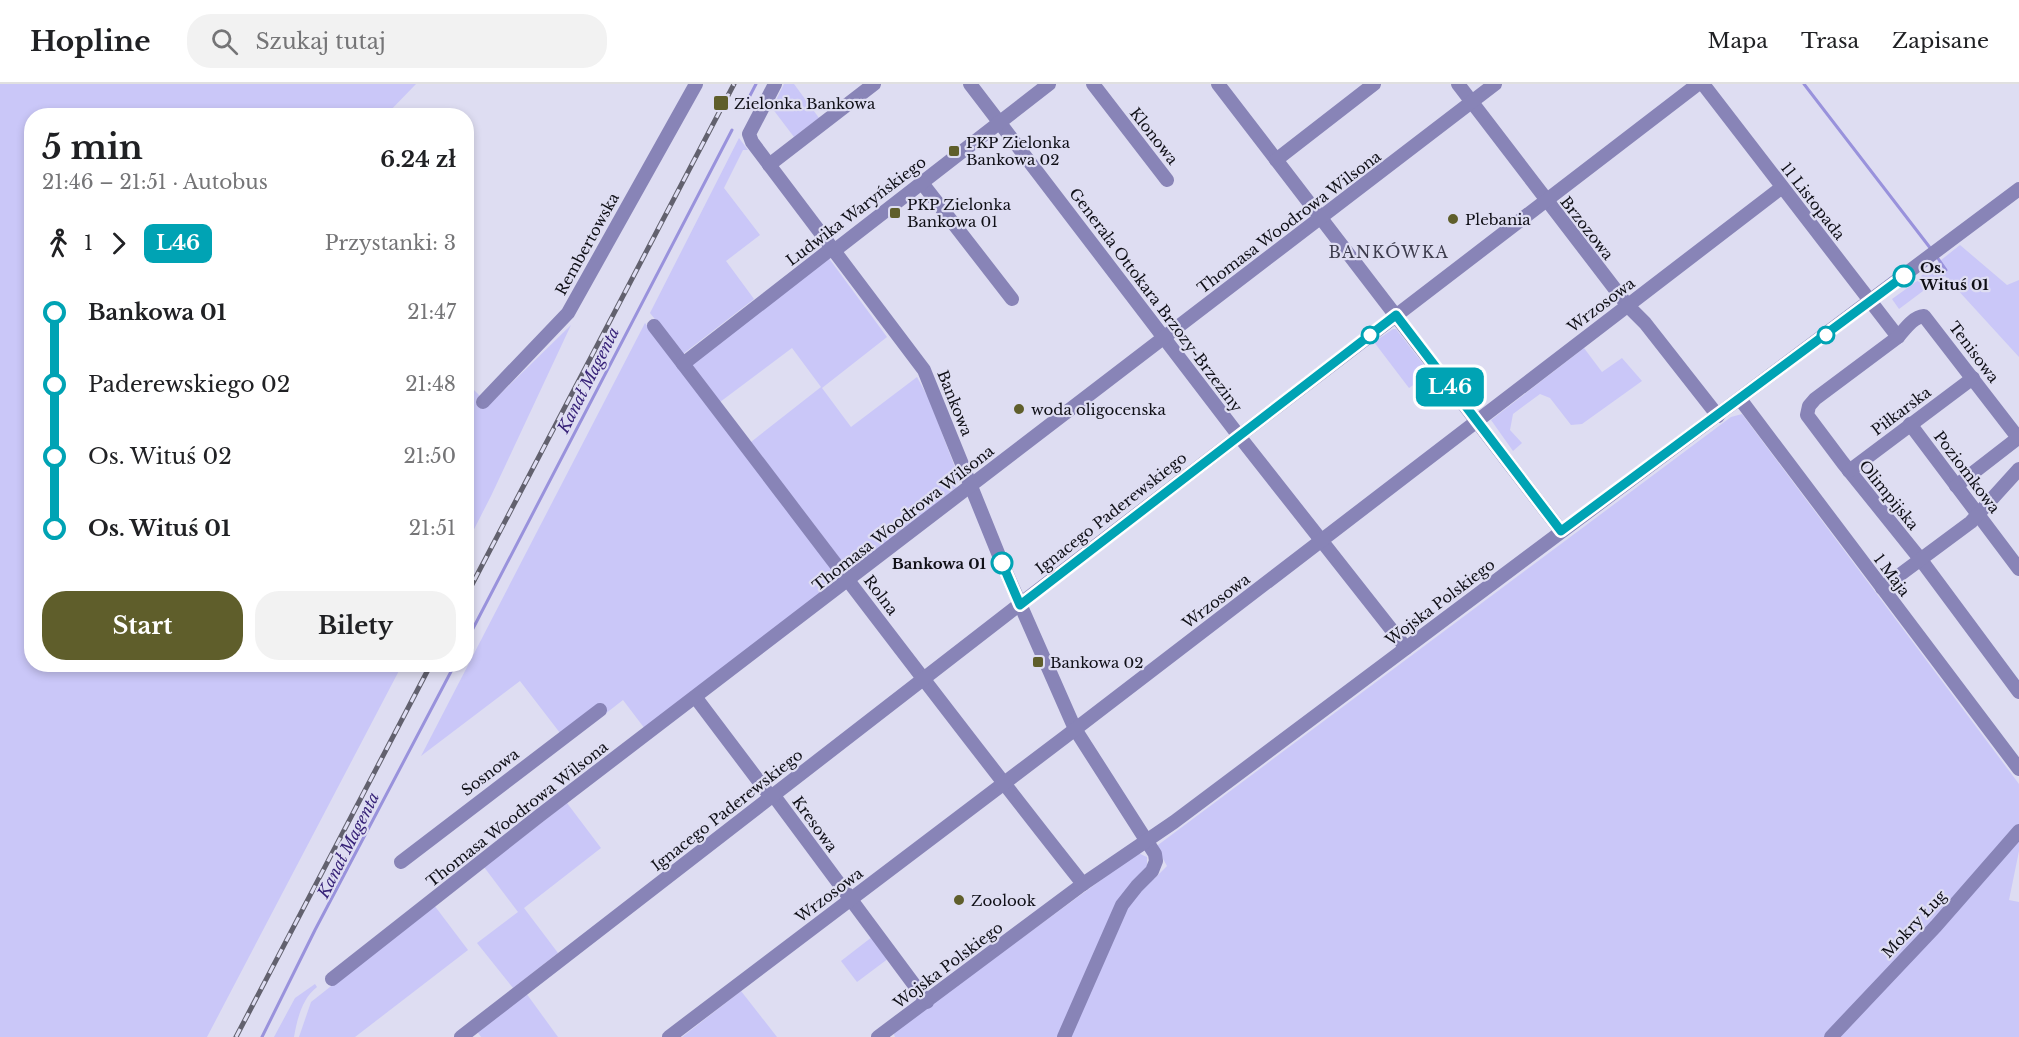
<!DOCTYPE html>
<html lang="pl">
<meta charset="utf-8">
<style>
:root{--surface:#fff;--page:#f2f2f2;--text:#202124;--muted:#757577;--line:#e0e0e0;--accent:#5f5e2b}
body{margin:0;font-family:"Libre Baskerville",serif;background:var(--page);color:var(--text);height:100vh;display:flex;flex-direction:column;font-size:22px;white-space:nowrap}
*{box-sizing:border-box;margin:0}
p{font-size:20px;color:var(--muted)}
.icon{flex:none;width:33px;height:33px;fill:none;stroke:currentColor;stroke-width:2;stroke-linecap:round;stroke-linejoin:round}
.map{position:relative;flex:1;overflow:hidden}
.details{position:absolute;left:24px;top:24px;width:450px;height:564px;display:flex;flex-direction:column;background:var(--surface);border-radius:24px;box-shadow:0 3px 9px #0003}
.details>*{flex:none}
.badge{padding:0 12px;border-radius:9px;font-size:21px;line-height:39px}
.map>.badge{position:absolute;translate:-50% -50%;box-shadow:0 0 0 3px #fff}
.legs{display:flex;align-items:center;gap:9px;height:66px;padding:0 18px;font-size:20px}
.legs p{margin-inline-start:auto}
.overview{display:flex;align-items:center;justify-content:space-between;height:102px;padding:0 18px}
h1{font-size:33px;font-weight:800;line-height:45px}
.button{display:flex;gap:12px;margin-top:auto;padding:12px 18px}
.button a{flex:1;height:69px;border-radius:24px;background:var(--accent);color:#fff;font-size:24px;font-weight:800;line-height:69px;text-align:center}
.button a+a{background:var(--page);color:var(--text)}
ul{padding:0 18px;list-style:none}
li{display:flex;align-items:center;gap:21px;height:72px;font-size:22px}
li i{display:grid;place-items:center;width:9px;height:100%;margin:0 8px;background:currentColor}
li i::after{content:'';width:15px;height:15px;margin:-8px;border:4px solid;border-radius:50%;background:var(--surface)}
li p{margin-inline-start:auto}
li:first-child i{background:linear-gradient(#0000 50%,currentColor 0)}
li:last-child i{background:linear-gradient(currentColor 50%,#0000 0)}
header{display:flex;align-items:center;gap:36px;box-sizing:border-box;height:84px;padding:0 30px;background:var(--surface);border-bottom:2px solid var(--line)}
header strong{font-size:28px}
nav{display:flex;gap:33px;margin-inline-start:auto;font-size:21px}
.search{width:420px;height:54px;background:var(--page);display:flex;align-items:center;gap:15px;box-sizing:border-box;padding:0 21px;border-radius:24px;color:var(--muted);font-size:22px}
.map>svg:first-child{display:block}
.green{fill:#cac7f8}
.lines{fill:none;stroke-linecap:round;stroke-linejoin:round}
.stream{stroke:#9992dc;stroke-width:3}
.minor{stroke:#8884b7;stroke-width:14}
.rail-casing{stroke:#62616e;stroke-width:5}
.rail{stroke:#deddf2;stroke-width:3;stroke-dasharray:9;stroke-linecap:butt}
.line-1-casing{stroke:#fff;stroke-width:14}
.line-1{stroke:#00a3b4;stroke-width:9}
.poi-dot{fill:#5f5e2b;stroke:#deddf2;stroke-width:2}
.stop-1-dot{fill:#fff;stroke:#00a3b4;stroke-width:3}
.labels{text-anchor:middle;dominant-baseline:central;stroke-width:4.5;stroke-linejoin:round;paint-order:stroke}
.poi-label{font-size:15px;fill:#0f0f16;stroke:#deddf2;text-anchor:start}
.street-label{font-size:15px;fill:#0f0f16;stroke:#deddf2}
.stop-label{font-size:15px;font-weight:bold;fill:#0f0f16;stroke:#deddf2;text-anchor:start}
.neighbourhood-label{font-size:16px;letter-spacing:1.5px;fill:#3d3c4d;stroke:#deddf2}
.water-label{font-size:16px;font-style:italic;fill:#372278;stroke:#deddf2}
</style>
<header>
<strong>Hopline</strong>
<div class="search"><svg class="icon" aria-label="search" viewBox="0 0 24 24"><circle cx="10" cy="10" r="6"/><path d="M15 15l6 6"/></svg>Szukaj tutaj</div>
<nav><a>Mapa</a><a>Trasa</a><a>Zapisane</a></nav>
</header>
<div class="map">
<svg width="2019" height="953" viewBox="0 0 2019 953">
<rect width="100%" height="100%" fill="#deddf2"/>
<g class="green">
<path d="M0,0H416L386,31L32,32V580L402,581L207,953H0Z"/>
<path d="M784,0H794L819,34L794,53L772,24Z"/>
<path d="M739,54L748,66H743L724,104L760,151L726,177L754,215L683,270L650,229Z"/>
<path d="M1960,161L2007,201L2019,196V273L1945,192L1930,204L1921,192Z"/>
<path d="M828,173L887,253L822,304L851,343L917,293L929,315L959,394L956,404L850,488L751,358L821,303L792,264L720,318L690,279Z"/>
<path d="M1920,195L1927,204L1899,225L1892,215Z"/>
<path d="M645,239L841,495L645,645L623,616L605,630L560,649L520,597L421,672Z"/>
<path d="M571,241L491,412L467,459V299L489,321Z"/>
<path d="M1393,245H1396L1430,289L1409,304L1374,258Z"/>
<path d="M1584,264L1602,288L1622,274L1642,297L1582,340L1571,341L1550,314L1540,310L1513,330L1510,346L1522,359L1513,367L1491,336Z"/>
<path d="M1742,330L2019,700V740L2013,746L2019,754V767L2009,816L2019,818V953H895L893,948L1138,769L1147,773V784L1154,795L1167,782L1157,764L1158,761L1731,333Z"/>
<path d="M567,719L601,764L524,824L558,869L513,904L477,859L518,828L484,783Z"/>
<path d="M434,821L468,866L355,953H299L311,918Z"/>
<path d="M872,853L889,874L857,898L841,877Z"/>
<path d="M315,900L317,903C302,914 297,936 294,953H274L295,914Z"/>
<path d="M741,907L777,953H682Z"/>
<path d="M526,909L558,953H481L476,946Z"/>
</g>
<g class="lines">
<g class="stream">
<path d="M1804,0L1931,165"/>
<path d="M743,25L756,0"/>
<path d="M1937,173L1946,186"/>
<path d="M466,558L732,46"/>
<path d="M262,953L315,846L455,580"/>
</g>
<g class="minor">
<path d="M775,0L749,50L752,58L924,286L1002,479L1075,645L1155,770L1156,777L1152,787L1137,802L1122,821L1064,953"/>
<path d="M970,0L1239,352L1406,564"/>
<path d="M1093,0L1167,96"/>
<path d="M1218,0L1561,447"/>
<path d="M1458,0L1628,222L1645,239L1718,332"/>
<path d="M1703,0L1898,253"/>
<path d="M1276,76L1374,0"/>
<path d="M769,81L874,0"/>
<path d="M922,99L1012,215"/>
<path d="M654,242C797,428 937,616 1083,800"/>
<path d="M683,280L827,168L839,163L1049,0"/>
<path d="M1740,315L2019,685"/>
<path d="M483,318L568,229L696,0"/>
<path d="M1910,340L2019,485"/>
<path d="M2019,355L1924,232C1913,233 1905,245 1898,253L1815,315L1809,322L1807,331L1843,379L1921,476L2019,608"/>
<path d="M1849,387L1973,294"/>
<path d="M1956,402L2018,354"/>
<path d="M1882,504L1971,438L2019,385"/>
<path d="M696,614L767,708L777,716L927,918"/>
<path d="M401,778L600,626"/>
<path d="M332,895L539,732L1495,0"/>
<path d="M461,953L1024,517L1698,0"/>
<path d="M669,953L1065,653L1781,104"/>
<path d="M878,953L1083,800L1174,738L2019,105"/>
<path d="M1831,953L1936,842L2019,747"/>
</g>
<g class="rail-casing">
<g id="rail">
<path d="M466,512L734,0"/>
<path d="M236,953L431,580"/>
</g>
</g>
<use href="#rail" class="rail"/>
</g>
<g class="lines">
<g class="line-1-casing">
<path id="line-1" d="M1002,479L1020,521L1396,231L1561,447L1904,192"/>
</g>
<use href="#line-1" class="line-1"/>
</g>
<g class="poi-dot">
<rect x="713" y="11" width="16" height="16" rx="3"/>
<rect x="948" y="61" width="12" height="12" rx="3"/>
<rect x="889" y="123" width="12" height="12" rx="3"/>
<circle cx="1453" cy="135" r="6"/>
<circle cx="1019" cy="325" r="6"/>
<rect x="1032" y="572" width="12" height="12" rx="3"/>
<circle cx="959" cy="816" r="6"/>
</g>
<g class="stop-1-dot">
<circle cx="1904" cy="192" r="10"/>
<circle cx="1370" cy="251" r="8"/>
<circle cx="1826" cy="251" r="8"/>
<circle cx="1002" cy="479" r="10"/>
</g>
<g class="labels">
<g class="poi-label">
<text x="734" y="19">Zielonka Bankowa</text>
<text x="966" y="58">PKP Zielonka<tspan x="966" dy="17">Bankowa 02</tspan></text>
<text x="907" y="120">PKP Zielonka<tspan x="907" dy="17">Bankowa 01</tspan></text>
<text x="1465" y="135">Plebania</text>
<text x="1031" y="325">woda oligocenska</text>
<text x="1050" y="578">Bankowa 02</text>
<text x="971" y="816">Zoolook</text>
</g>
<g class="street-label">
<text transform="translate(1154 52) rotate(52)">Klonowa</text>
<text transform="translate(1813 117) rotate(52)">11 Listopada</text>
<text transform="translate(856 127) rotate(-37)">Ludwika Waryńskiego</text>
<text transform="translate(1289 138) rotate(-37)">Thomasa Woodrowa Wilsona</text>
<text transform="translate(1587 144) rotate(52)">Brzozowa</text>
<text transform="translate(587 160) rotate(-61)">Rembertowska</text>
<text transform="translate(1156 216) rotate(53)">Generała Ottokara Brzozy-Brzeziny</text>
<text transform="translate(1601 221) rotate(-37)">Wrzosowa</text>
<text transform="translate(1974 268) rotate(53)">Tenisowa</text>
<text transform="translate(955 319) rotate(68)">Bankowa</text>
<text transform="translate(1901 327) rotate(-37)">Piłkarska</text>
<text transform="translate(1967 388) rotate(53)">Poziomkowa</text>
<text transform="translate(1889 411) rotate(51)">Olimpijska</text>
<text transform="translate(1111 429) rotate(-38)">Ignacego Paderewskiego</text>
<text transform="translate(903 434) rotate(-38)">Thomasa Woodrowa Wilsona</text>
<text transform="translate(1892 491) rotate(53)">1 Maja</text>
<text transform="translate(881 511) rotate(53)">Rolna</text>
<text transform="translate(1216 517) rotate(-37)">Wrzosowa</text>
<text transform="translate(1440 518) rotate(-37)">Wojska Polskiego</text>
<text transform="translate(490 688) rotate(-37)">Sosnowa</text>
<text transform="translate(727 726) rotate(-38)">Ignacego Paderewskiego</text>
<text transform="translate(517 730) rotate(-38)">Thomasa Woodrowa Wilsona</text>
<text transform="translate(815 740) rotate(54)">Kresowa</text>
<text transform="translate(829 811) rotate(-37)">Wrzosowa</text>
<text transform="translate(1914 840) rotate(-47)">Mokry Ług</text>
<text transform="translate(948 881) rotate(-37)">Wojska Polskiego</text>
</g>
<g class="stop-label">
<text x="1920" y="183">Os.<tspan x="1920" dy="17">Wituś 01</tspan></text>
<text x="986" y="479" text-anchor="end">Bankowa 01</text>
</g>
<g class="neighbourhood-label">
<text x="1389" y="168">BANKÓWKA</text>
</g>
<g class="water-label">
<text transform="translate(588 296) rotate(-63)">Kanał Magenta</text>
<text transform="translate(348 761) rotate(-63)">Kanał Magenta</text>
</g>
</g>
</svg>
<b class="badge" style="left:1450px;top:303px;background:#00a3b4;color:#fff">L46</b>
<section class="details">
<div class="overview"><div><h1>5 min</h1><p>21:46 – 21:51 · Autobus</p></div><b>6.24 zł</b></div>
<div class="legs"><svg class="icon" aria-label="walk" viewBox="0 0 24 24"><circle cx="13" cy="4" r="2"/><path d="M13 8l-2 6 4 7M11 14l-3 7M7 12l3-4h3l4 4"/></svg>1<svg class="icon" aria-label="forward" viewBox="0 0 24 24"><path d="M9 5l7 7-7 7"/></svg><b class="badge" style="background:#00a3b4;color:#fff">L46</b><p>Przystanki: 3</p></div>
<ul>
<li><i style="color:#00a3b4"></i><b>Bankowa 01</b><p>21:47</p></li>
<li><i style="color:#00a3b4"></i><span>Paderewskiego 02</span><p>21:48</p></li>
<li><i style="color:#00a3b4"></i><span>Os. Wituś 02</span><p>21:50</p></li>
<li><i style="color:#00a3b4"></i><b>Os. Wituś 01</b><p>21:51</p></li>
</ul>
<div class="button"><a>Start</a><a>Bilety</a></div>
</section>
</div>
